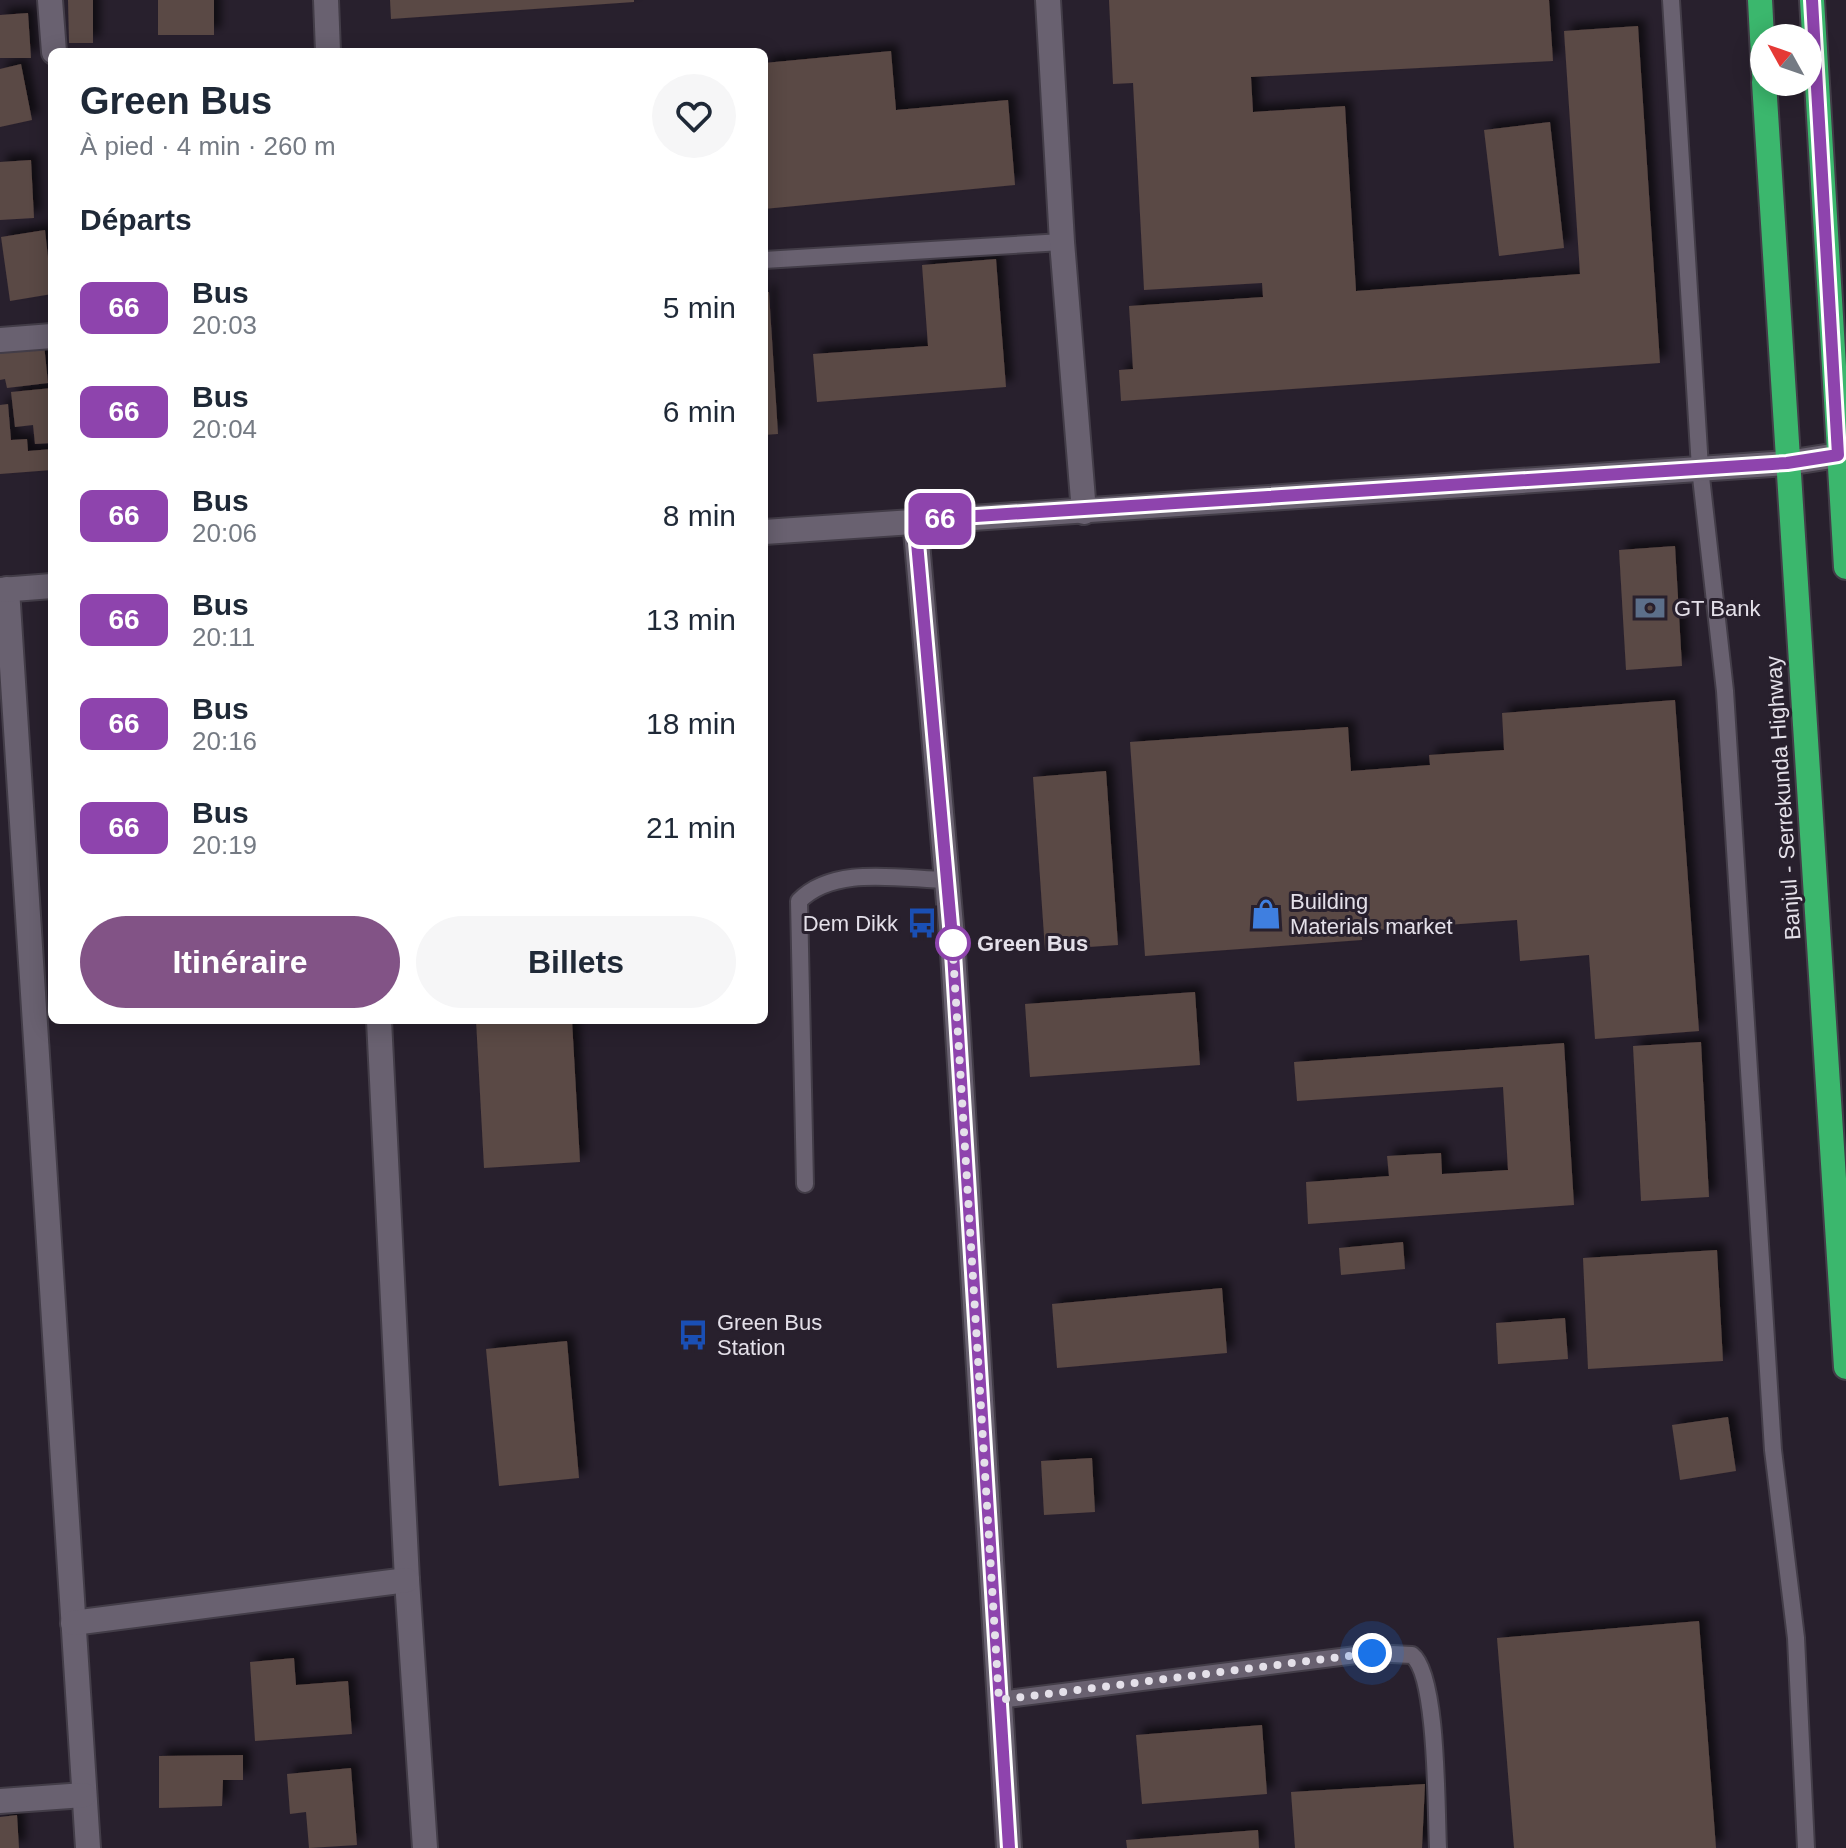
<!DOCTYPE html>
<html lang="fr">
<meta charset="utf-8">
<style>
:root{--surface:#fff;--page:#f6f6f7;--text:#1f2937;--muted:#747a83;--accent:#825386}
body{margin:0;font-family:Arial,sans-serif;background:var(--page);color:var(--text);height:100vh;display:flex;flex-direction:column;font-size:30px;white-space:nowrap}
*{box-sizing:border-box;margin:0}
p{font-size:26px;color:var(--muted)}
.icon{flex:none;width:44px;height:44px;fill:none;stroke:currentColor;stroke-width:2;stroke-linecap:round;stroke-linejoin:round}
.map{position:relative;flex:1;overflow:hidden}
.details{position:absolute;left:48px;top:48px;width:720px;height:976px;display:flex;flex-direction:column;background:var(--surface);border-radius:12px;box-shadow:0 4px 20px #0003}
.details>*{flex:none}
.badge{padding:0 16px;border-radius:12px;font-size:28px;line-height:52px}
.needle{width:52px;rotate:310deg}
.controls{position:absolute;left:1750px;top:24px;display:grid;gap:16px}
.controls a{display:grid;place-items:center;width:72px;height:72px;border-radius:50%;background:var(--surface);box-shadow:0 4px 20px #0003;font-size:40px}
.you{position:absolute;width:40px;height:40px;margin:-20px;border:6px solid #fff;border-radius:50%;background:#1a73e8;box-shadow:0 0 0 12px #1a73e833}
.map>.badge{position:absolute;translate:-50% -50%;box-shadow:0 0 0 4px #fff}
h2{padding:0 32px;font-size:30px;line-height:72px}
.round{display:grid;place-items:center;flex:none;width:84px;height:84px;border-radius:42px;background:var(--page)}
.head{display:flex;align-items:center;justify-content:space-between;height:136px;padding:0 32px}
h1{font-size:38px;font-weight:700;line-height:60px}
.cta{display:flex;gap:16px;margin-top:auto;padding:16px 32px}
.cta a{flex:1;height:92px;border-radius:48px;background:var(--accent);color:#fff;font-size:32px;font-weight:700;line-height:92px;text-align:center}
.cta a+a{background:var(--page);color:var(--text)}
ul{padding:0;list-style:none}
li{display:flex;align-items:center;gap:24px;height:104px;padding:0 32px}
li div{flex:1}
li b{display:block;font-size:30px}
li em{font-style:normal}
li .badge{min-width:88px;font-weight:700;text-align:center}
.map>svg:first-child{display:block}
.building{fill:#5a4844;filter:url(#shadow)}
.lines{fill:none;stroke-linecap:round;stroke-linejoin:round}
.lane-casing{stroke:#433d48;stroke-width:20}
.street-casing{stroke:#433d48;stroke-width:28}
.secondary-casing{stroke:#433d48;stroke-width:28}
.highway-casing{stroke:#433d48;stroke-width:28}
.lane{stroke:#696170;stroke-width:16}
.street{stroke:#696170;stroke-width:24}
.secondary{stroke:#696170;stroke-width:24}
.highway{stroke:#3bb76d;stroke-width:24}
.line-casing{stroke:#fff;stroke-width:18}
.line{stroke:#8e44ad;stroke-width:12}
.walk{stroke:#e4e0e9;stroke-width:8;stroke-dasharray:0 14.4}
.stop-dot{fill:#fff;stroke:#8e44ad;stroke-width:4}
.labels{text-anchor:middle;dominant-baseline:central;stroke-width:6;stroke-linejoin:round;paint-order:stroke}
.poi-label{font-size:22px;fill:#e4e0e9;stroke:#28202d;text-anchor:start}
.street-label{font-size:22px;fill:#e4e0e9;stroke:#28202d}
.stop-label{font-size:22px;font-weight:bold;fill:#e4e0e9;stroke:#28202d;text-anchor:start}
</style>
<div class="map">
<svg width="1846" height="1848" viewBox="0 0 1846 1848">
<defs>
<filter id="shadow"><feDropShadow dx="7" dy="-7" stdDeviation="4" flood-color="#0009"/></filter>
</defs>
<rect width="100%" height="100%" fill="#28202d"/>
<g class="building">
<path d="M68,0H93V43H69Z"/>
<rect x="158" y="0" width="56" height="35"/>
<path d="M390,0H634V2L391,19Z"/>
<path d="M1109,0H1549L1553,61L1251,77L1253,112L1345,106L1356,291L1580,274L1564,31L1638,26L1660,363L1121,401L1119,370L1133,369L1129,306L1263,297L1262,283L1144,290L1133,83L1113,84Z"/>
<path d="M28,13L31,58H0V15Z"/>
<path d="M891,51L896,110L1008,100L1015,185L764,209V63Z"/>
<path d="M21,64L32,120L0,127V69Z"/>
<path d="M1550,122L1564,248L1499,256L1484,130Z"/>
<path d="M31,160L34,218L0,220V162Z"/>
<path d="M45,230L52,294L10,301L1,237Z"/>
<path d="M996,259L1006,387L817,402L813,354L928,346L922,265Z"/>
<path d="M764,292H769L778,434L764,435Z"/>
<path d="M0,343L44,344L48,383L7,388L5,379L0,380Z"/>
<path d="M52,388V443L35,444L33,425L15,427L11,392Z"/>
<path d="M8,404L11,440L27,439L28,451L52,449V470L0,474V405Z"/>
<path d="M1675,546L1682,666L1626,670L1619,550Z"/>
<path d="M1675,700L1699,1031L1595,1039L1589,955L1520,961L1517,920L1362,931V940L1145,956L1130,742L1348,727L1351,771L1430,765L1429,755L1504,750L1502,713Z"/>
<path d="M1106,771L1118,945L1045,950L1033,777Z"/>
<path d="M1195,992L1200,1065L1030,1077L1025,1004Z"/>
<path d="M476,1020H572L580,1162L484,1168Z"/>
<path d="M1701,1042L1709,1197L1641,1201L1633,1046Z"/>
<path d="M1564,1043L1574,1205L1308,1224L1306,1182L1389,1176L1387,1156L1441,1153L1442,1174L1508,1170L1503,1087L1297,1101L1294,1062Z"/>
<path d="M1403,1242L1405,1269L1341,1275L1339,1248Z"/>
<path d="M1717,1250L1723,1361L1588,1369L1583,1258Z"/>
<path d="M1222,1288L1227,1353L1057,1368L1052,1304Z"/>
<path d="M1565,1318L1568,1359L1498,1364L1496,1323Z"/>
<path d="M567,1341L579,1478L499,1486L486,1349Z"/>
<path d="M1728,1417L1736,1471L1680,1480L1672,1425Z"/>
<path d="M1092,1458L1095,1512L1044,1515L1041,1461Z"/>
<path d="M1699,1621L1716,1848H1514L1497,1638Z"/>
<path d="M294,1658L296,1685L348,1681L352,1734L255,1741L250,1662Z"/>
<path d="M1262,1725L1267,1794L1142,1804L1136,1735Z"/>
<path d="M243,1755V1780H223L222,1806L159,1808V1756Z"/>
<path d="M351,1768L357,1845L309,1848L306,1812L290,1814L287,1774Z"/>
<path d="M1425,1784L1422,1848H1295L1291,1792Z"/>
<path d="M17,1815L19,1848H0V1817Z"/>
<path d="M1258,1830L1259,1848H1127L1126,1840Z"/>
</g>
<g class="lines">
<g class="lane-casing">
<g id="lane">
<path d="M1671,0L1700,468L1725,691L1773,1450L1796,1638L1806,1848"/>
<path d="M764,260L1062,242"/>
<path d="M805,1184L799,901C834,865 900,879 947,880"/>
<path d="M999,1700L1372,1653L1412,1655C1438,1675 1436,1810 1438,1848"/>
</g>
</g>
<g class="street-casing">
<g id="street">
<path d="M50,0L54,52"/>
<path d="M326,0L328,52"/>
<path d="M1048,0L1062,242L1084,512"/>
<path d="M0,340L52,336"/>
<path d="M915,520L952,937L1009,1848"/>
<path d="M7,589L88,1848"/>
<path d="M379,1020L407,1580L425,1848"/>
<path d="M73,1623L407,1580"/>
<path d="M0,1801L84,1795"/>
</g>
</g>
<g class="secondary-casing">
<g id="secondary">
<path d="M764,532L1787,463L1838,455"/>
<path d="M0,590L52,586"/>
</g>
</g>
<g class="highway-casing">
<g id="highway">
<path d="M1760,0L1764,74"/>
<path d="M1812,0L1846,567"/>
<path d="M1764,82L1846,1367"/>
</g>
</g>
<use href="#lane" class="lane"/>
<use href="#street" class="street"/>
<use href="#secondary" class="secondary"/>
<use href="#highway" class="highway"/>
</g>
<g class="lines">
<g class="line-casing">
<path id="line" d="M1009,1848L952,937L915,520L1787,463L1838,455L1812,0"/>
</g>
<use href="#line" class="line"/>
<path class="walk" d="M953,943L952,937L999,1700L1372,1653"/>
</g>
<defs>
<g id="bank-bare" transform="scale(2.4)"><path d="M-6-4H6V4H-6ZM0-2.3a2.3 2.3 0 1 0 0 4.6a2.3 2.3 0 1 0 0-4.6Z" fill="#5c6f8a" stroke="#28202d" stroke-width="2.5" paint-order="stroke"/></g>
<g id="shop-bare" transform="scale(2.4)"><path d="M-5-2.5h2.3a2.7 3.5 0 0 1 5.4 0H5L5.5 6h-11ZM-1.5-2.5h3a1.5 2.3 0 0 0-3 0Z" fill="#3f7fe0" stroke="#28202d" stroke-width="2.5" paint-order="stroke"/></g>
<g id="bus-bare" transform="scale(2.4)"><path d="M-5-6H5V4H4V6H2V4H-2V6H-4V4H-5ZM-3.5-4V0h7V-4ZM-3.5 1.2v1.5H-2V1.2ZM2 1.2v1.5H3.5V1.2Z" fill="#1a4fb4" stroke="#28202d" stroke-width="2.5" paint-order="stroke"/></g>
</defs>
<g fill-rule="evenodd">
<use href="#bank-bare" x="1650" y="608"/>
<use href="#shop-bare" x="1266" y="914"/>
<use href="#bus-bare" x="922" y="923"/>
<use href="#bus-bare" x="693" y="1335"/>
</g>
<circle class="stop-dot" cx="953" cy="943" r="16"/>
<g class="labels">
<g class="poi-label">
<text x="1674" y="608">GT Bank</text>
<text x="1290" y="901">Building<tspan x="1290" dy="25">Materials market</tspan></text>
<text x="898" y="923" text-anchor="end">Dem Dikk</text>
<text x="717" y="1322">Green Bus<tspan x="717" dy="25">Station</tspan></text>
</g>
<g class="street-label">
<text transform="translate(1783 798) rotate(-94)">Banjul - Serrekunda Highway</text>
</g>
<g class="stop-label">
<text x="977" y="943">Green Bus</text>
</g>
</g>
</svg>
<div class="controls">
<a><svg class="needle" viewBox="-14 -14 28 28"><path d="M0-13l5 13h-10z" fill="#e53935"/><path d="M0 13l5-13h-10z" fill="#747a83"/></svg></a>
</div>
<div class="you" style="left:1372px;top:1653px"></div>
<b class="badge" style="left:940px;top:519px;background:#8e44ad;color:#fff">66</b>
<section class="details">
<div class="head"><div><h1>Green Bus</h1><p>À pied · 4 min · 260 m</p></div><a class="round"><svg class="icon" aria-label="heart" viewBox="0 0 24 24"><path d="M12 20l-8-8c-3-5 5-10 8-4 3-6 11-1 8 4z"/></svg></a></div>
<h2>Départs</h2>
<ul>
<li><span class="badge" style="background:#8e44ad;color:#fff">66</span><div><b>Bus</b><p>20:03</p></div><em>5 min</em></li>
<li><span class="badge" style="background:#8e44ad;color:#fff">66</span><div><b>Bus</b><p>20:04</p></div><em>6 min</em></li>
<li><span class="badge" style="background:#8e44ad;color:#fff">66</span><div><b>Bus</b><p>20:06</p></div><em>8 min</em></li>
<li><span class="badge" style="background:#8e44ad;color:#fff">66</span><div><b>Bus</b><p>20:11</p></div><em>13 min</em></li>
<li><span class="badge" style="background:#8e44ad;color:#fff">66</span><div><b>Bus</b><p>20:16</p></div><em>18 min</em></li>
<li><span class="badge" style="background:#8e44ad;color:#fff">66</span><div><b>Bus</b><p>20:19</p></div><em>21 min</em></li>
</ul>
<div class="cta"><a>Itinéraire</a><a>Billets</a></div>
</section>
</div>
